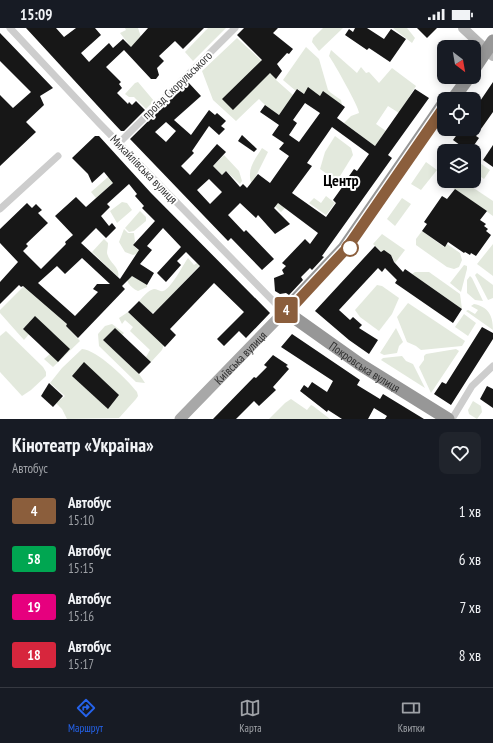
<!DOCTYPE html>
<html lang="uk">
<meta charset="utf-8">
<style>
:root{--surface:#171b24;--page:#20242c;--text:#f1f3f6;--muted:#9ea1a6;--line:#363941;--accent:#2563eb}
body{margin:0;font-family:"PT Sans Narrow",sans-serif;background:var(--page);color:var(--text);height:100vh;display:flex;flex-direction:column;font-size:15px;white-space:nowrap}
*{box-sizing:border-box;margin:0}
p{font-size:13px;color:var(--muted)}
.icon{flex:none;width:22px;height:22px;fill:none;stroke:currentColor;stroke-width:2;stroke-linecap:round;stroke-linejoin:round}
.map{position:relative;height:391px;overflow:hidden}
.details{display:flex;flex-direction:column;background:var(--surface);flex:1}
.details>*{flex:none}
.badge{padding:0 8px;border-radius:3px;font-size:14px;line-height:26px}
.needle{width:26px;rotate:149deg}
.buttons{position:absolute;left:437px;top:12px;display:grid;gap:8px}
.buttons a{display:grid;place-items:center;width:44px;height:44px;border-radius:8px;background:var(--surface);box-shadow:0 2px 10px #0003;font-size:20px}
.map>.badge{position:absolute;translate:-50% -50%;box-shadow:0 0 0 2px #fff}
.round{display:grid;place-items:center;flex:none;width:42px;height:42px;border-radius:8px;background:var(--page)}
.headline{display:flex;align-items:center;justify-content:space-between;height:68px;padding:0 12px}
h1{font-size:19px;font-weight:600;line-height:30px}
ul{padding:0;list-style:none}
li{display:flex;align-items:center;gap:12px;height:48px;padding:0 12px}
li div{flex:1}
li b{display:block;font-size:15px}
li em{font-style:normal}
li .badge{min-width:44px;font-weight:700;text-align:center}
.status{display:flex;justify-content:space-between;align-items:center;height:28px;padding:0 20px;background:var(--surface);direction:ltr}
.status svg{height:11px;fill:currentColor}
.tab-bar{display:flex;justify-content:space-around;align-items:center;height:56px;border-top:1px solid var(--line);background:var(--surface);font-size:11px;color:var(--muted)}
.tab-bar a{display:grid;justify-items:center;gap:2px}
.tab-bar .active{color:var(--accent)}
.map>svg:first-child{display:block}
.green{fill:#e3e9dd}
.building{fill:#171717;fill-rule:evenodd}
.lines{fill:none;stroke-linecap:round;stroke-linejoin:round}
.street{stroke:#cdcdcd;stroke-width:7}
.secondary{stroke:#bababa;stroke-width:10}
.primary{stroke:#a8a8a8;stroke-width:11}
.highway{stroke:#979797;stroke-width:13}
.line-casing{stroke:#fff;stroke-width:9}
.line{stroke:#8b5e3c;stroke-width:6}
.stop-dot{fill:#fff;stroke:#8b5e3c;stroke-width:2}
.labels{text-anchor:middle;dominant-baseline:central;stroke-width:4;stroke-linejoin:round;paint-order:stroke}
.street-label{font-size:12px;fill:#303030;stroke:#fff}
.district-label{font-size:16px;font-weight:bold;fill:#000;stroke:#fff}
</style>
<div class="status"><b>15:09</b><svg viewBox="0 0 49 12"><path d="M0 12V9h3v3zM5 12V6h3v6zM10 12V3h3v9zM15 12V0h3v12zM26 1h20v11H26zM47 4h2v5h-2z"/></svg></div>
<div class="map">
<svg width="493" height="391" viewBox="0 0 493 391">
<rect width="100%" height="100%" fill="#fff"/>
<g class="green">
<path d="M125,0H138L141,9L131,19L120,5L126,2Z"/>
<path d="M208,0H226L193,33L185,24Z"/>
<path d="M323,0H343L319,23L312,14L313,10Z"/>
<path d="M393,0H407L415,10L412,15Z"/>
<path d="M237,10L278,48L276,52L293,67L279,87L265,77L259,71L236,93L213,72L202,43Z"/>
<path d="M306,19L319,31L328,62L331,65L341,72L342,77L323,64L319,69L308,60L304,66L298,61L296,63L283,52Z"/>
<path d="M331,22L357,45L361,39L366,45L369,44L379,55L392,40L416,58L399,85L388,78L376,96L386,103L375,118L344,95L351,88L359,85C359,79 334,35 329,28Z"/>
<path d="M138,54L154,73L146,81L134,69H129L125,66L135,55Z"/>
<path d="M335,108L351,120L353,127L337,153L320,141L325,124Z"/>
<path d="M262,120L268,124L255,150L256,159L285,180L281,184L252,157C246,142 254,133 262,120Z"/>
<path d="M224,127L239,143L242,153L240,156L226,143L222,147L213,138Z"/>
<path d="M474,131L490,142L484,151L481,149L475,155L470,153H474Z"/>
<path d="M426,134L437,142L421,162L411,156Z"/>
<path d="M108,149L115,153L96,170L91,164Z"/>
<path d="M463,153L493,173V188L449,157L452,154Z"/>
<path d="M326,168L335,175L326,187L309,175L314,170L321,175Z"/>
<path d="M402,170L411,176L395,198L387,191Z"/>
<path d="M122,174L127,175L132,182L117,195L110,183Z"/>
<path d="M140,183L146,189V193L134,203L129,204L125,200Z"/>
<path d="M124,201L128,205H134L135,214L133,217L141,225L133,227L125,224L119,214Z"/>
<path d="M422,203L444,219L447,216L460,225L462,232L459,239L454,241L447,239L416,217V211Z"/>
<path d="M382,206L405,222L395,235L391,227L382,224L373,216Z"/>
<path d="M104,211L108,215C108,219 107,222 107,225C109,235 121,240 118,249L92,224Z"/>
<path d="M493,216V248L477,236Z"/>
<path d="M188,230L194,237L197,235L200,237L159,281L152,285L139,273C143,269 148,262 154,261C157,261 160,264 163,263C171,261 183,237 188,230Z"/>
<path d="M464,237L467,238V241L461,264L450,255Z"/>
<path d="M125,243L147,257V259L138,263C129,259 126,253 125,243Z"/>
<path d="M415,244H429L460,266L462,281L412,246Z"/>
<path d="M477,245L493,257V270L488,272L475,247Z"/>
<path d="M470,248L472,250L483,273L475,272L467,265V252Z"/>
<path d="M377,257L382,258L399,270L392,286L379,303L360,289L355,282Z"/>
<path d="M24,258L67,296L66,298L80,313L53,339L44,331L50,326L34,289L23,301L29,306L24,312L0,285V282Z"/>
<path d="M408,275L465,313L462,318L421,322L416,318L407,314L397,289Z"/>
<path d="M474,276C488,279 493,287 493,302L466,283L468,282L475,286L478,282L471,278Z"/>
<path d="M128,284L164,317L162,322L151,334L146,329L150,322L130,303L133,299L125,292L122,296L119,290Z"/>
<path d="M464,286L476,295L468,308L455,299Z"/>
<path d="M112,296L124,305L122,307L115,300L103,312L139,346L145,355L136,354L99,318L98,306L105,298Z"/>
<path d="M396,300L403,314L399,318L397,325L384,327L380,325Z"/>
<path d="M6,303L43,339L46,344V348L31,362L22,368L0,344V308Z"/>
<path d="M82,321C97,322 127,351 137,364L138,368L136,371L119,390L67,391L62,381L56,375L65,368L50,355L62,340Z"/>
<path d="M456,321L459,323L431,365L419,339L424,332V328L426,326Z"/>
<path d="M402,328L406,333L413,336L425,360L381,332L383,330Z"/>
<path d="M291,371L307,382L311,377L313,378L330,391H269L285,375Z"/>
<path d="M473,373L481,378L482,384L477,391L469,386L468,382Z"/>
</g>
<g class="building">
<path d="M26,0H56L64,9L76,0H95L101,7L81,25L89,34L109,15L113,20L123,11L131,19L148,0H204L183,21L175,13L159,28L164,33L157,40L159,47L156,51H151L124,22L106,39L121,54L119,56L122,60L117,65L128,76L129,74L132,77L136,73L145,82L124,103H121L107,88Z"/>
<path d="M244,0H278L273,5L293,21L289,26L287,25L277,36L282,43L276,51L270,45L233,82L222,71L262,32L237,7Z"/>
<path d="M355,0H367L384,11L391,1L406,11L390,34L369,20L367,22L345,7L349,1L353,4Z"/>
<path d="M417,0H437L427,10Z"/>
<path d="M0,5L53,60L40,68L44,77L26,94L36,104L0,138V67L13,80L31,64L0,33Z"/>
<path d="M188,54L201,68L174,92L191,107L209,82L215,87L217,85L226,93L221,98L225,101L219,107L209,98L192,123L194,125L181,138L190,147L217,116L226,124L213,138L222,147L226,143L240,159L243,156L247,160L258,146L270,155L289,128L279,121L284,115L272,107L279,97L260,84L265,77L279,87L297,61L304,66L308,59L320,68L323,63L345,79L337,90L375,118L415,61L429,70L388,127L392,130L322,228L324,229L312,242L310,240L301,249L303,252L289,267L286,265L280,266L275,263L274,250L284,246L282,242L286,238L282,235L305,211L310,216L318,205L278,175L274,180L290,196L275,206L258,187L256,190L240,175L228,187L244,204L246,202L274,231L262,242L231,210L228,213L130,111ZM305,75L320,85L299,114L289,107L297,95L293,92ZM166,94L176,103L166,114L155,104ZM332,99L369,126L357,143L354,141L342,158H343L333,172L336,175L326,189L292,165L312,138L307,135ZM209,151L222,164L210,176L197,162Z"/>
<path d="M493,54V84L476,108L479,110L470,123H468L453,112L461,101H474V82Z"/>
<path d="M242,107L257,121L254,124L238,113Z"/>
<path d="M95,108H99L151,165L270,285L246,310L239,303L224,318L217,311L244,284L214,255L170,301L176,307L165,319L128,284L139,273L153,286L200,238L186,224L177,233L181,237L166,254L157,245L181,219L163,200L147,218L152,222L140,236L154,245L147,257L132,248L122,258L125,261L78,310L66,298L67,296L23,258L21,259L19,257L0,276V254L18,234L0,215V201L27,175L32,180L36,176L42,182L38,185L48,195L26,216L28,218L23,223L41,241L66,216L65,214L73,207L55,188L76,169L86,179L113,155L104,144L92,155L88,146L72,130ZM129,156L137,166L135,168L144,178L142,180L155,193L133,217L139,222L120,251L81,215L96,200L106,210L116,200L112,195L109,198L101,188L110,179L107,176ZM82,230L110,256H97L93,261L98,264L75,288L38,255L57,238L65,246Z"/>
<path d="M493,117V139L483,132Z"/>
<path d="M455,161L487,183L480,192L486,196L484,198L488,201L486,203L491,207L476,228L471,225L470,227L465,224L464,225L448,214L445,219L422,203L427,196L424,194L442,168L447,171Z"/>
<path d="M375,218L381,224L384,222L391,227L394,234L403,244L405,241L462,281L453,295L395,255L397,252L385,240L382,244L378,240L339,282L350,292L353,289L362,297L359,300L378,312L369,326L349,312L315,283Z"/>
<path d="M35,288L70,321L58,334L23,301Z"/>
<path d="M482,299L493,305V311L451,377L434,366L442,354L446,356Z"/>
<path d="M115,300L151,334L139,346L103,312Z"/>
<path d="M292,306L360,352L357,357L380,371L383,366L424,391H385L387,388L374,380L368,391H342L328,382L327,384L300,363L304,357L308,360L312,354L327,364L333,353L281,319Z"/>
<path d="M273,327L288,337L286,338L289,341L273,359L276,362L259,378L254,373L236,391H213L254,349L256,350L267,339L264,337Z"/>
<path d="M84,334L119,367L108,381L72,348Z"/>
<path d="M49,355L63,368L53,379L41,368Z"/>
<path d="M487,358L493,361V380L480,371Z"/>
</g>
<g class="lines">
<g class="street">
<path d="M10,0L99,95L279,279"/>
<path d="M119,115L235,0"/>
<path d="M0,181L58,128"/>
<path d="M452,391L472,358L493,338"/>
</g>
<path class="secondary" d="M463,0L493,28"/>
<path class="primary" id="s1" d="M180,391L285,283"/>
<g class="highway">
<path d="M474,41L493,13"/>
<path d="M453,71L469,49"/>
<path id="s2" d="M444,75L344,220L285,283L361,337L448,391"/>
</g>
</g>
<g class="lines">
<g class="line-casing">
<path id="line" d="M444,75L344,220L285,283L289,286L350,220L444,85"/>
</g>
<use href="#line" class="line"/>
</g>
<circle class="stop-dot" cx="350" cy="220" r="8"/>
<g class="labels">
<g class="street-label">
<text transform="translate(177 57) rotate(-44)">проїзд Скорульського</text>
<text transform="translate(144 141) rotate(46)">Михайлівська вулиця</text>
<text stroke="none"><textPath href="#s1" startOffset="86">Київська вулиця</textPath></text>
<text stroke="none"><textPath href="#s2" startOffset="360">Покровська вулиця</textPath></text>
</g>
<g class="district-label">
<text x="341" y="152">Центр</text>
</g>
</g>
</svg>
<div class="buttons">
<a><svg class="needle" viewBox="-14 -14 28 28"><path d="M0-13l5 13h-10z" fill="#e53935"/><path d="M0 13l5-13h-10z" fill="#9ea1a6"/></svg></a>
<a><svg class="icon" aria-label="locate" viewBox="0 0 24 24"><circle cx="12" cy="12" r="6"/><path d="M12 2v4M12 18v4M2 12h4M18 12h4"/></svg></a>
<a><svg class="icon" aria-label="layers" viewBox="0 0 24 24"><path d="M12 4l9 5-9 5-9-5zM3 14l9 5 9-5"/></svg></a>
</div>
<b class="badge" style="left:286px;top:282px;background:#8b5e3c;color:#fff">4</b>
</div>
<section class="details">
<div class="headline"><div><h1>Кінотеатр «Україна»</h1><p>Автобус</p></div><a class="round"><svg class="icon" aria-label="heart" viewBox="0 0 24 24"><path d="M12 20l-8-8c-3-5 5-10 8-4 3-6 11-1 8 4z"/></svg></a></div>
<ul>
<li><span class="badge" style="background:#8b5e3c;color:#fff">4</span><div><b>Автобус</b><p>15:10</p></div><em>1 хв</em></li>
<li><span class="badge" style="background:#00a651;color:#fff">58</span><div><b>Автобус</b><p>15:15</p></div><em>6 хв</em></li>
<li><span class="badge" style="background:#e6007e;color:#fff">19</span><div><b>Автобус</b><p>15:16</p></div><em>7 хв</em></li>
<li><span class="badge" style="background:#d7263d;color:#fff">18</span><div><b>Автобус</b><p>15:17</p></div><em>8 хв</em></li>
</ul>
</section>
<nav class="tab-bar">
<a class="active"><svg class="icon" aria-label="directions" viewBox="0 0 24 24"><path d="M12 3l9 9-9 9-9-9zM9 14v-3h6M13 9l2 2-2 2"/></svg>Маршрут</a>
<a><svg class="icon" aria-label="map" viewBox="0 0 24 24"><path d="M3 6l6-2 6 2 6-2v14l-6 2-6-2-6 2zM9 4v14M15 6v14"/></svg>Карта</a>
<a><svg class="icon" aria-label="tickets" viewBox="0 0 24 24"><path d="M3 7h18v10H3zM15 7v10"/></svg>Квитки</a>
</nav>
